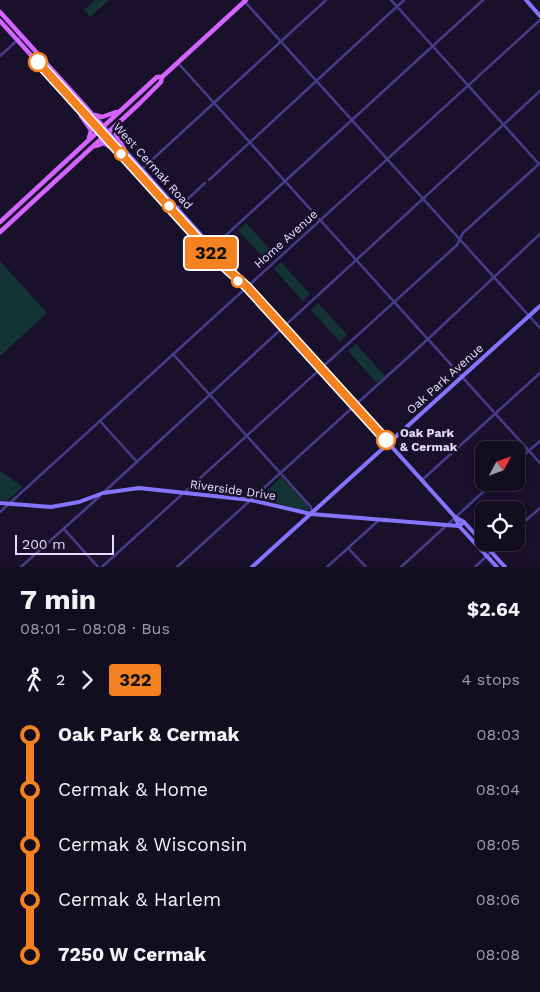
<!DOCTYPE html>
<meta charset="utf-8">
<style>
:root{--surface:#130d20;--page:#1c1629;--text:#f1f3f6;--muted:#9d9ca5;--line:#322d3e}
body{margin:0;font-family:"Work Sans",sans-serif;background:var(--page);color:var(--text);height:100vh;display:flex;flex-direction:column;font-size:19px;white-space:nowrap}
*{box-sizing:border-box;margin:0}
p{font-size:16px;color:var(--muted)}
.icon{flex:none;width:28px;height:28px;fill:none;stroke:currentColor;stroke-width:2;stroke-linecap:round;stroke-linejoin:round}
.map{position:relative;height:567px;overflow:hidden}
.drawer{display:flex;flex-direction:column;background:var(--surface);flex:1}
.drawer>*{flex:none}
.badge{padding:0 10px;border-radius:4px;font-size:18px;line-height:32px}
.needle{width:32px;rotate:49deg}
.tools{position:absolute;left:475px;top:441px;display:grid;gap:10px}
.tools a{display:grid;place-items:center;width:50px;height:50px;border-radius:10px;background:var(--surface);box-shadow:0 1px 4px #0004,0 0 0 1px var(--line);font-size:25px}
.scale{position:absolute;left:15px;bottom:12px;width:99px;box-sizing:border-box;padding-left:5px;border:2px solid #e4dcff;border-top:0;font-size:14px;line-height:18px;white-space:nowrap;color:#e4dcff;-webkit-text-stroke:4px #19112b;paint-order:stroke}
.map>.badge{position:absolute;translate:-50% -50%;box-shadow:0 0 0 2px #fff}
.legs{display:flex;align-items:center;gap:8px;height:55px;padding:0 20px;font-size:16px}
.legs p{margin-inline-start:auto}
.summary{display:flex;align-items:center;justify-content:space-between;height:85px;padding:0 20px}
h1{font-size:28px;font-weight:700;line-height:38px}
ul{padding:0 20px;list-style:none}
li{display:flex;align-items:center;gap:18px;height:55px;font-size:19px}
li i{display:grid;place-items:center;width:8px;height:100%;margin:0 6px;background:currentColor}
li i::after{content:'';width:12px;height:12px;margin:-6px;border:4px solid;border-radius:50%;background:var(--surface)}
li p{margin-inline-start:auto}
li:first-child i{background:linear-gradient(#0000 50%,currentColor 0)}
li:last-child i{background:linear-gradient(currentColor 50%,#0000 0)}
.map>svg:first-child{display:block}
.green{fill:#143335}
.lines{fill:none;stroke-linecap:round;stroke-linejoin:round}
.street{stroke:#483d8a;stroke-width:2.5}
.secondary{stroke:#8574fe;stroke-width:4}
.primary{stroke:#d464fe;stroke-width:4.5}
.line-1-casing{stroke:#fff;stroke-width:11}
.line-1{stroke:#f58220;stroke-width:8}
.stop-1-dot{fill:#fff;stroke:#f58220;stroke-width:2.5}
.labels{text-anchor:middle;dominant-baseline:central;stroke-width:5;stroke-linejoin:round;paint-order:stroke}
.street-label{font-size:12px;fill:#e4dcff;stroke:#19112b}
.stop-label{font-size:12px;font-weight:bold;fill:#e4dcff;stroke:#19112b;text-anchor:start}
</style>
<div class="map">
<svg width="540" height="567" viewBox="0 0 540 567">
<rect width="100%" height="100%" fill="#19112b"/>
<g class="green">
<path d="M95,0H109L90,17L84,10Z"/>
<path d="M246,223L275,255L267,262L238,230Z"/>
<path d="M0,261L47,313L0,356Z"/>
<path d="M281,262L310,294L303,301L274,269Z"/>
<path d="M318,303L347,335L340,342L311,310Z"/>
<path d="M356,344L385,376L377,383L348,351Z"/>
<path d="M0,471L23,487L6,501L0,500Z"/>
<path d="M281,477L307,504L309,510L298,509L259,498Z"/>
</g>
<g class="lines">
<g class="street">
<path d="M391,0L539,164"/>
<path d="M245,2L540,328"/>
<path d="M0,56L22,36"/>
<path d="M178,63L540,463"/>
<path d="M142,169L326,0"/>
<path d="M209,180L404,0"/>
<path d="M178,208L205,183"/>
<path d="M213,247L483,0"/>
<path d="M173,354L311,507V512"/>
<path d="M100,421L137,462"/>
<path d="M516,462L540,441"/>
<path d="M422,480L540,373"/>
<path d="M104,492L540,91"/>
<path d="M0,512L540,20"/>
<path d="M64,529L98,567"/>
<path d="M516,529L540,508"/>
<path d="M348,548L366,567"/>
<path d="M21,567L100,496"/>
<path d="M102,567L457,245L463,233L540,163"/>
<path d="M177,567L428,339L540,234"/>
<path d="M327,567L378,521"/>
<path d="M401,567L494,482"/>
<path d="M475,567L502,542"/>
</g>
<g class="secondary">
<path d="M526,0L540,16"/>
<path d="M103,126L455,517L459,526L497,567"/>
<path d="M99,130L218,261L246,287"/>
<path d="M0,503L51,507L79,502L103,493L139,488L251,500L311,514L459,526L464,522"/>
<path d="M455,517L464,522L505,567"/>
<path d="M252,567L540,306"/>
</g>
<g class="primary">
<path d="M0,12L103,126"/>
<path d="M0,21L99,130"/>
<path d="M81,110V116L91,130L89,138"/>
<path d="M95,115L102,117L116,112"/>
<path d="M119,125L116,134L125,151"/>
<path d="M95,146L104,143L120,153"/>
<path d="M0,222L157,77H162L246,0"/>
<path d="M0,232L140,103L161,82L162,77"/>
</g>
</g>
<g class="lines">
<g class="line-1-casing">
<path id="line-1" d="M38,62L218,261L247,287L386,440"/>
</g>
<use href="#line-1" class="line-1"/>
</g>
<g class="stop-1-dot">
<circle cx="38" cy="62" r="9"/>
<circle cx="121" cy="154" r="6"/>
<circle cx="169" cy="206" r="6"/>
<circle cx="238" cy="281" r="6"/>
<circle cx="386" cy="440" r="9"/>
</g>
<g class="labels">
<g class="street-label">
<text transform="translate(153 166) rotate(48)">West Cermak Road</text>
<text transform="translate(286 239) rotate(-42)">Home Avenue</text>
<text transform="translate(445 379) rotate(-42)">Oak Park Avenue</text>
<text transform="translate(233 490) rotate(8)">Riverside Drive</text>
</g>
<g class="stop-label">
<text x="400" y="433">Oak Park<tspan x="400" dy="14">&amp; Cermak</tspan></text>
</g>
</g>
</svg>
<div class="tools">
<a><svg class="needle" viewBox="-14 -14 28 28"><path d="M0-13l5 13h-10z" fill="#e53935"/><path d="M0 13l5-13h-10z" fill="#9d9ca5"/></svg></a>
<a><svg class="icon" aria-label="locate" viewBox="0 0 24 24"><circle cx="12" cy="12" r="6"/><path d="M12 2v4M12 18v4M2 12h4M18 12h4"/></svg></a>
</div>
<div class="scale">200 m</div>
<b class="badge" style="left:211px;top:253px;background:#f58220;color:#111">322</b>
</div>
<section class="drawer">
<div class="summary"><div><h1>7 min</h1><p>08:01 – 08:08 · Bus</p></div><b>$2.64</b></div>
<div class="legs"><svg class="icon" aria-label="walk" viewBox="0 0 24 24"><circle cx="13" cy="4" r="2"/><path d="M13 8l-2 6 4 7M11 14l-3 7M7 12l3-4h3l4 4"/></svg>2<svg class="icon" aria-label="forward" viewBox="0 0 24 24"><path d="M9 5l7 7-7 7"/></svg><b class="badge" style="background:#f58220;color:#111">322</b><p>4 stops</p></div>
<ul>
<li><i style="color:#f58220"></i><b>Oak Park &amp; Cermak</b><p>08:03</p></li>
<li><i style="color:#f58220"></i><span>Cermak &amp; Home</span><p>08:04</p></li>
<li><i style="color:#f58220"></i><span>Cermak &amp; Wisconsin</span><p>08:05</p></li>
<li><i style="color:#f58220"></i><span>Cermak &amp; Harlem</span><p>08:06</p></li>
<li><i style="color:#f58220"></i><b>7250 W Cermak</b><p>08:08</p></li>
</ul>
</section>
